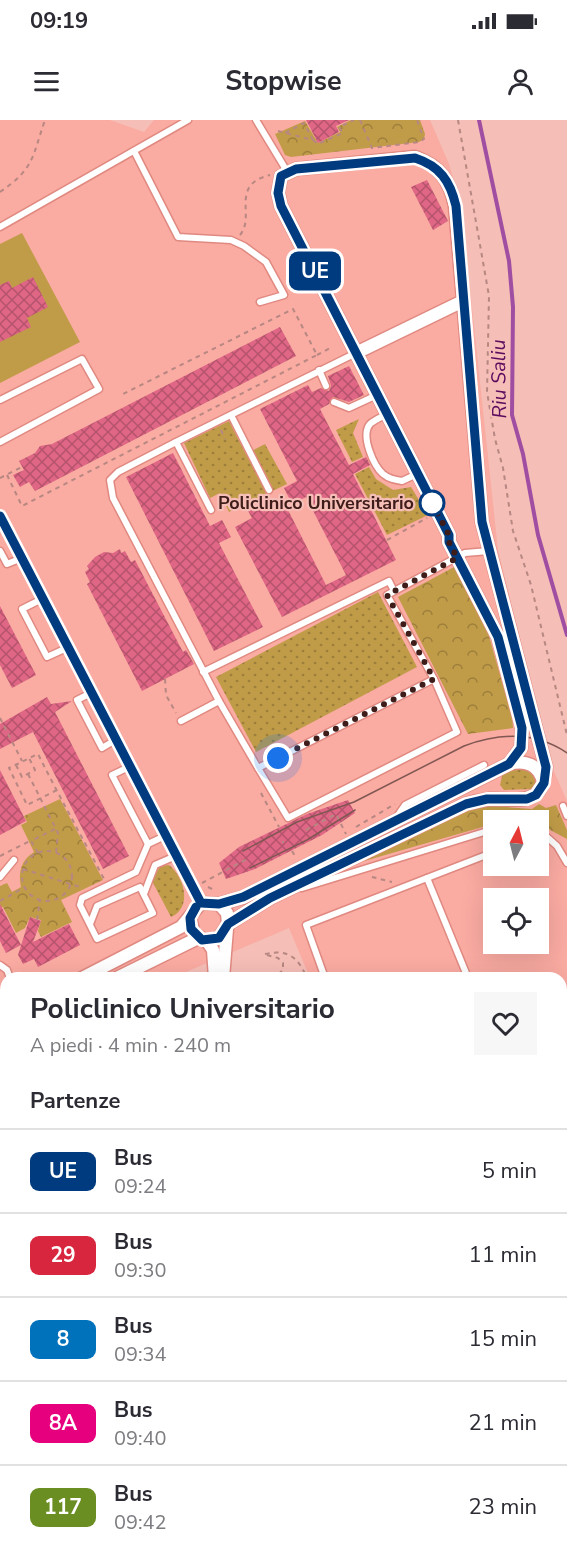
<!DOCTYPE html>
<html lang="it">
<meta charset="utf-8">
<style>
:root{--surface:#fff;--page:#f7f7f7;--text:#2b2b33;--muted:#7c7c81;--line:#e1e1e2}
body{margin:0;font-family:"Nunito Sans",sans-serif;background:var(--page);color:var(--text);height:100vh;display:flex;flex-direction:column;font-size:22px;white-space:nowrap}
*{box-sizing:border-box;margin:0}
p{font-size:20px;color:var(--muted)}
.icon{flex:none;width:33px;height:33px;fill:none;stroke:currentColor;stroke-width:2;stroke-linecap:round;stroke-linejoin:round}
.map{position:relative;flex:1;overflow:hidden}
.details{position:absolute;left:0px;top:852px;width:567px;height:588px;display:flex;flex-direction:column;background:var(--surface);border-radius:18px 18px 0 0;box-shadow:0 6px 24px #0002}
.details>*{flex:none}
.badge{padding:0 12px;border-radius:9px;font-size:21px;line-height:39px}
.needle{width:39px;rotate:7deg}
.buttons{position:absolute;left:483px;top:690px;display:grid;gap:12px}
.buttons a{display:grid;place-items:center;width:66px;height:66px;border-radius:0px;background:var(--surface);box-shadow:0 6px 24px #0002;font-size:30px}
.you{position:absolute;width:30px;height:30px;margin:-15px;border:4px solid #fff;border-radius:50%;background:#1a73e8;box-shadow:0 0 0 9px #1a73e833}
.map>.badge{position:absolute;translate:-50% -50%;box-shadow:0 0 0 3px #fff}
h2{padding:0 30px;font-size:22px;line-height:54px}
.round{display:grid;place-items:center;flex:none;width:63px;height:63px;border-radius:0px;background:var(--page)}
.summary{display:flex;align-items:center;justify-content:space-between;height:102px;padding:0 30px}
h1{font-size:28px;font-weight:700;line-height:45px}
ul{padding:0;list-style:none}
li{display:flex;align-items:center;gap:18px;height:84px;padding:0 30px;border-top:2px solid var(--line)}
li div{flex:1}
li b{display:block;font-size:22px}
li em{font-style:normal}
li .badge{min-width:66px;font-weight:700;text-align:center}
.status{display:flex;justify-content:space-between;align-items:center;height:42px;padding:0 30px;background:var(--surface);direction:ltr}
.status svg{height:16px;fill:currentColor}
header{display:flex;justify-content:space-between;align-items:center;height:78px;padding:0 30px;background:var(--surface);font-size:27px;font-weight:700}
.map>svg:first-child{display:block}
.built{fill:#faaba2;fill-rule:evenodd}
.grass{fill:url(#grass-dots)}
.forest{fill:url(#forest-crowns)}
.pitch{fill:#c09c48}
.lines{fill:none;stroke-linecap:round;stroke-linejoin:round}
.stream{stroke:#a04ea2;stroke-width:4}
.building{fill:url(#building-cross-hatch)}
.service-casing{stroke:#e08981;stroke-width:9}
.minor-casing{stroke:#e08981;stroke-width:15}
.secondary-casing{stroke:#e08981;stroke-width:20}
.trunk-casing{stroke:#628559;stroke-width:22}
.path{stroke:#b78782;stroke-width:2;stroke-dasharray:4.5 4.5;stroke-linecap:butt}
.service{stroke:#fff;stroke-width:6}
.minor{stroke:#fff;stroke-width:12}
.secondary{stroke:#fff;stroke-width:16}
.trunk{stroke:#92ca96;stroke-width:20}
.tram{stroke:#805752;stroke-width:1.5}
.line-casing{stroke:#fff;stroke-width:14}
.line{stroke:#003b80;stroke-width:9}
.walk{stroke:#3e1c19;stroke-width:6;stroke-dasharray:0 10.8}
.stop-dot{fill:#fff;stroke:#003b80;stroke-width:3}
.labels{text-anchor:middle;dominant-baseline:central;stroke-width:4.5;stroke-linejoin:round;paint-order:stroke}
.stop-label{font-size:18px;font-weight:bold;fill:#3e1c19;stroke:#f5beb7;text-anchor:end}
.water-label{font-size:20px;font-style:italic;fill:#5b0a5e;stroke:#f5beb7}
</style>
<div class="status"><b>09:19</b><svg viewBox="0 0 49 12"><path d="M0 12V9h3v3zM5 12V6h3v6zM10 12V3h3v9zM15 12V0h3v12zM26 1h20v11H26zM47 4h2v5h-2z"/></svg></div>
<header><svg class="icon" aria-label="menu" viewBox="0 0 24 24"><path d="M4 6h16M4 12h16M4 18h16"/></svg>Stopwise<svg class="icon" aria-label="person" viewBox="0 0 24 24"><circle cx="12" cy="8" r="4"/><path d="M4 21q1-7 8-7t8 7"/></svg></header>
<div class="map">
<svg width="567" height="1440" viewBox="0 0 567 1440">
<defs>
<pattern id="grass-dots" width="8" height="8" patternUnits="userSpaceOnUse" patternTransform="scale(1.5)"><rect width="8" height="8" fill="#c09c48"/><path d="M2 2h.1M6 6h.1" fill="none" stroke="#9d7e3b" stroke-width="1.8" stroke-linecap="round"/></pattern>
<pattern id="forest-crowns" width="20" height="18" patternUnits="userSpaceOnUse" patternTransform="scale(1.5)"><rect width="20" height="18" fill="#c09c48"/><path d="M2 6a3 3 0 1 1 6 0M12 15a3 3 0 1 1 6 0" fill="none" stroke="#9d7e3b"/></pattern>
<pattern id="building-cross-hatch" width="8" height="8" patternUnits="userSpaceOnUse" patternTransform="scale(1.5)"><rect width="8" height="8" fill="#df6685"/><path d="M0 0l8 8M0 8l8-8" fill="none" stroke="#b6536c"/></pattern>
</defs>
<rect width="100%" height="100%" fill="#f5beb7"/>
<path class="built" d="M0,0H110L144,12L154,0H430L449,44L461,85L498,430L552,647L567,681V1021L561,1023V858H310L289,808L172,858H6V928L0,931ZM494,700H538V746H494ZM494,778H538V824H494Z"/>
<g class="grass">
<path d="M359,299L353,313L363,337L352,342L336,310Z"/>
<path d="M229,301L246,334L265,324L287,364L229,392L220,373L210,378L184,323Z"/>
<path d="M369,347L376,359L393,370L411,367L428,395L387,415L355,354Z"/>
<path d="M378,472L417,547L256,632L216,557Z"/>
<path d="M517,646L533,650L537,661L533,669L504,670L500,665L503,652Z"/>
<path d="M169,745C184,757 193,787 171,797L152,761L160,746Z"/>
<path d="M315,1434H436L437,1440H318Z"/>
</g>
<g class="forest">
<path d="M351,0H420L425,14L424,19L419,22L291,37L285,35L275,14L305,1L318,23L340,12L337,7Z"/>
<path d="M456,446L489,516L512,597L513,608L468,614L398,477Z"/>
<path d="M60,679L103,760L61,780L72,802L41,817L38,811L41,800L30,797L25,808L16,813L3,787L0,788V766L7,763L12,772L21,767C18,752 21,740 34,732L21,705L27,702L24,696Z"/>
<path d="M539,684L546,688L556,685L567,710V719L539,704L538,700H494L493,704L361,742V733L480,685L532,689Z"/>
</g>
<path class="pitch" d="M22,113L80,222L0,263V124Z"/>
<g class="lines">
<path class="stream" d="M479,0L509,141L513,187L512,295L523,334L538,415L567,515"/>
</g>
<g class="building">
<path d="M306,0H349L336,6L339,12L318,23Z"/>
<path d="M427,60L448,101L433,110L411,67Z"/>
<path d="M33,157L48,187L27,198L31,207L0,222V165L9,161L12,168Z"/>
<path d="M280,207L296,236L35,371L29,362L20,367L13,355L24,350L19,341L35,333L40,326L52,324Z"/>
<path d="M349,246L364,275L349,282L333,277L329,284L320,289L349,345L366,337L364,332L371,347L370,345L353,354L396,440L282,497L235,407L252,398L247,389L262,382L267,390L284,382L326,465L346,455L306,377L292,384L284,368L297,361L260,289L308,265L312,272L321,268L329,271L331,266L328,256Z"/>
<path d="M173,333L210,406L222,400L231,417L219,423L263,507L214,531L126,357Z"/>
<path d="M120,429L121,433L125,431L131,442L135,440L183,532L186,530L194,544L142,571L87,464L90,462L85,452L89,449L87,446L95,437L104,432L113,433Z"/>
<path d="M0,486L36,555L12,568L0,545Z"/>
<path d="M47,577L51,584L72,581L55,592L129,736L103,749L33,612L0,629V604Z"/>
<path d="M0,650L26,701L0,715Z"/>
<path d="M348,680L355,693L322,715L255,749L226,759L219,743L239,727L307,694Z"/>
<path d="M0,784L21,825L6,833L0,821Z"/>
<path d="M30,797L41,801L33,822L69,804L80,825L38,847L34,839L23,844L18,835Z"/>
</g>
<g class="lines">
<g class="service-casing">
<g id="service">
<path d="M256,0L288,53"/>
<path d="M134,31L178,117L231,120L244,126L266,142L284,175L260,182"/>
<path d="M0,107L188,0"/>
<path d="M319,250L326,266"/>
<path d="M0,280L82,239L99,269L0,322"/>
<path d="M334,282L349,288L377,275"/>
<path d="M387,294C382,297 374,300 370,304C360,316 374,346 383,354C389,359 395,360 402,361L417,354"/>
<path d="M231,295L269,370"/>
<path d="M176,322L356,233"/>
<path d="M211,390L176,322L118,352L110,360L113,378L219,581L258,648L434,559"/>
<path d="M0,396L201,782"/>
<path d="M0,431L7,444L22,438"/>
<path d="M44,478L22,489L47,537L69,527"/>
<path d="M203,552L389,461L394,471"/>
<path d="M93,572L77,580L102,628L117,619"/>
<path d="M181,601L219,581"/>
<path d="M131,646L112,655L148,724"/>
<path d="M258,648L288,698L457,612L434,559L387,475L465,433L489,431"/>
<path d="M563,686L567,696"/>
<path d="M396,698L405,685L484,645"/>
<path d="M538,709L557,726L567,743"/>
<path d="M0,757L14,740"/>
<path d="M427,758L468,858"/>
<path d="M302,768L494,709"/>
<path d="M144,774L155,745L178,735"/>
<path d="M90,804L97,786L140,767L153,793L97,819L80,785L82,778L136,752L148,724L167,715"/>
<path d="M0,845L7,850L10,858"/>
<path d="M325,858L306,805L494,732"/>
<path d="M0,879L6,874"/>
<path d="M561,1004L567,1002"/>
</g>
</g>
<g class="minor-casing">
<g id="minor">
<path d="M356,233L463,181"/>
<path d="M509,644C525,640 539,644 543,662"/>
<path d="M219,784L244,777L509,644L521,628L522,608L498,517L449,422V415L281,86L278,73L281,56L296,49L415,37C440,46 450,61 455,86L482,402L546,647C543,687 520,679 490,679C482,680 473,682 466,684L270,778L228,804"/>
<path d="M207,821L213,830L215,858"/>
<path d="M82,858L181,807L201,783L219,784L227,793L228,804L219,818L207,821L194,814L190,798"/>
<path d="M117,858L198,818"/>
<path d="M223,858L227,809"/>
<path d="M0,900L6,897"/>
<path d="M0,917L6,914"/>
<path d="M0,1359L6,1356"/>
</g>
</g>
<g class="secondary-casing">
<path id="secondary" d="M0,1132L6,1134"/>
</g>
<g class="trunk-casing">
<g id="trunk">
<path d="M0,1253L6,1260"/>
<path d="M140,1434V1440"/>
<path d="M283,1434L285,1436"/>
<path d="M304,1434V1436"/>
<path d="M448,1434L449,1440"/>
<path d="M472,1434L476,1440"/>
<path d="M155,1440L156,1434"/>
</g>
</g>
<g class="path">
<path d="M360,0L372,28L419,22L424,19L417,0"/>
<path d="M458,0L489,176L487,272L495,319L503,348L513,411L531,465L567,615"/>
<path d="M278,11L313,20L304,3L285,13"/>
<path d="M313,20L318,24L343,13L339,7L354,0"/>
<path d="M0,72C35,48 32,37 45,0"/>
<path d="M240,115C256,96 229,65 270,55"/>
<path d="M317,235L332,227"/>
<path d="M221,310L225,319"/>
<path d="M7,355L22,386L317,235L293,189L121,275"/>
<path d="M0,358L22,347"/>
<path d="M387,420L427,398"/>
<path d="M165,559L166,575L176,593"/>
<path d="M0,598L22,641"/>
<path d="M16,645L22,657L35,650L29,638"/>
<path d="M28,654L58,713L56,733"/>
<path d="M57,670L27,685L9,648L38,634C59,676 82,717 104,759"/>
<path d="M261,673L279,707"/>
<path d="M356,707L395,684"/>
<path d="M306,710L336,694L346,714"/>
<path d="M283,721V723"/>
<path d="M292,731L295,736"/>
<circle cx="47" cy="756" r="25"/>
<path d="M38,733L31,721L55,709"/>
<path d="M0,736L30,721"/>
<path d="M23,749L83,768"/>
<path d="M372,757L392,762"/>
<path d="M202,763L247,739"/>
<path d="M208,767L216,771"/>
<path d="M0,781L25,767"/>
<path d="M37,800L40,780"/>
<path d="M265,834C288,829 298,837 307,858"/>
<path d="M267,835L278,838L283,843V850L274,858"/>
<path d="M0,1075L6,1079"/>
<path d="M561,1171L567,1168"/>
<path d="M561,1386L567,1384"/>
<path d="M495,1434L499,1440"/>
<path d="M549,1434L552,1440"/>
</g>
<use href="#service" class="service"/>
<use href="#minor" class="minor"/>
<use href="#secondary" class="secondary"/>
<use href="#trunk" class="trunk"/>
<g class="tram">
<path d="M243,731L297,702L354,682L464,626C499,613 535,611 567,633"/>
<path d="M250,748L307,720L355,690"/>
</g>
</g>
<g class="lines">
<g class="line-casing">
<path id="line" d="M0,396L201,783L219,784L243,777L509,644L521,628L522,608L498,517L449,422V415L281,86L278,73L281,56L296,49L415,38C440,46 450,61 456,86L482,402L546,647L544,663L536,675L527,679H487L466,684L270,778L228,804L219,818L202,820L191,809L190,798L196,787"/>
</g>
<use href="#line" class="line"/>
<path class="walk" d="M278,638L434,559L387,475L457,438L449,422V415L430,379L432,383"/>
</g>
<circle class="stop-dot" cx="432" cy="383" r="12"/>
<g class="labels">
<g class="stop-label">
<text x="414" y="383">Policlinico Universitario</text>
</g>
<g class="water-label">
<text transform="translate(499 259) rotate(-91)">Riu Saliu</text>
</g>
</g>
</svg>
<div class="buttons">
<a><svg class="needle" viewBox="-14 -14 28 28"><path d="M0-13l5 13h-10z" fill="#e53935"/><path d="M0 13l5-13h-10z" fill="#7c7c81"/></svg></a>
<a><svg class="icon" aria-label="locate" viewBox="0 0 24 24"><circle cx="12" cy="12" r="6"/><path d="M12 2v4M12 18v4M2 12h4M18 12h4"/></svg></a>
</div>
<div class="you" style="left:278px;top:638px"></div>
<b class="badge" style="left:315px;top:151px;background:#003b80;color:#fff">UE</b>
<section class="details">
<div class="summary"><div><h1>Policlinico Universitario</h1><p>A piedi · 4 min · 240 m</p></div><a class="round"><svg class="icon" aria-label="heart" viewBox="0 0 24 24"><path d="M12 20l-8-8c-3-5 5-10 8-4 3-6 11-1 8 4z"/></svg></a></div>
<h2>Partenze</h2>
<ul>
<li><span class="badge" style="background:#003b80;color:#fff">UE</span><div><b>Bus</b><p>09:24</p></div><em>5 min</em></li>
<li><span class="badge" style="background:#d7263d;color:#fff">29</span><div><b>Bus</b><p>09:30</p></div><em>11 min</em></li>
<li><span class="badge" style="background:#0072bc;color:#fff">8</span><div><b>Bus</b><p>09:34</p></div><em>15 min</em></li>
<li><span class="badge" style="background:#e6007e;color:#fff">8A</span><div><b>Bus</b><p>09:40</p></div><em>21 min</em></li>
<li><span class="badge" style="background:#6b8e23;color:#fff">117</span><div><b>Bus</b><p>09:42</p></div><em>23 min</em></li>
</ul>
</section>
</div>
